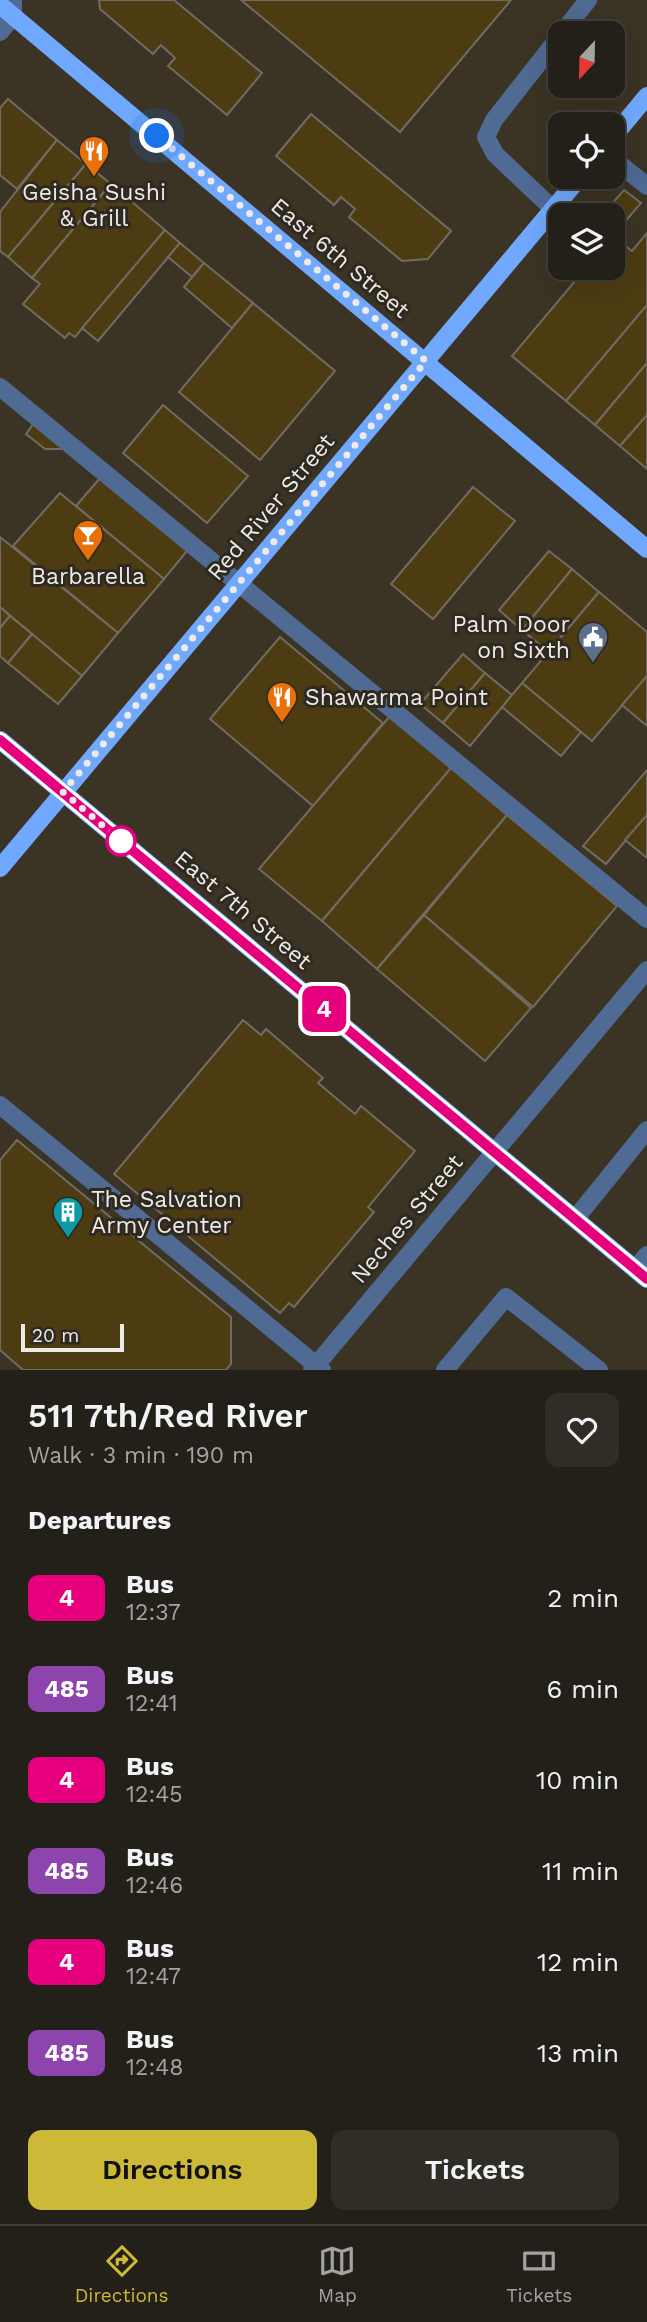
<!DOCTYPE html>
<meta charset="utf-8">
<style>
:root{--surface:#232019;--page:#2f2d26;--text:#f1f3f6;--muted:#a3a3a2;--line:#403e38;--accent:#cdb938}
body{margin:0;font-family:"Work Sans",sans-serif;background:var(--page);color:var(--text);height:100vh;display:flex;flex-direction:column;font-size:26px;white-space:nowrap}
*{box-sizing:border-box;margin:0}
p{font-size:23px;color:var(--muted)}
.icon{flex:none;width:38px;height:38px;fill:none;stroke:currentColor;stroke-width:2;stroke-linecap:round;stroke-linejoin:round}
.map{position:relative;height:1370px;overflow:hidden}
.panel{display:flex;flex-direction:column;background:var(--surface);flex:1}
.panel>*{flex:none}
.badge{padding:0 14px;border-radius:10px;font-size:24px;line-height:46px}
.needle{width:46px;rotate:202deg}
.buttons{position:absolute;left:548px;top:21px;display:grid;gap:14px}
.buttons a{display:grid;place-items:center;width:77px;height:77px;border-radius:14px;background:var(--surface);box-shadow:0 7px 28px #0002,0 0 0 2px var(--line);font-size:35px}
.scale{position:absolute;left:21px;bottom:18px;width:103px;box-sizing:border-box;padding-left:7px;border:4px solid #eeebe5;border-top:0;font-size:19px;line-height:24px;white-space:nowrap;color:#eeebe5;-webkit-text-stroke:5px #2f2a21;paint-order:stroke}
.you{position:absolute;width:35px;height:35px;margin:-18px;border:5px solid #fff;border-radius:50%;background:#1a73e8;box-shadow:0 0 0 10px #1a73e833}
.map>.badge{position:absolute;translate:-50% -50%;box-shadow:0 0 0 4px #fff}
h2{padding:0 28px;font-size:26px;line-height:63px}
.round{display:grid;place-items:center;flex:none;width:74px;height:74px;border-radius:14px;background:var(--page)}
.summary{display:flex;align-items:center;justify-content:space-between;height:119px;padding:0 28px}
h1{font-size:33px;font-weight:600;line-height:52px}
.cta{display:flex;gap:14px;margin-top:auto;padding:14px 28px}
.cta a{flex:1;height:80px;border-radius:14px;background:var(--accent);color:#111;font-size:28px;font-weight:600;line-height:80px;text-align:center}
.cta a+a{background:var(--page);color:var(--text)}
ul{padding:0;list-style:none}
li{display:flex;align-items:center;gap:21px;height:91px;padding:0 28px}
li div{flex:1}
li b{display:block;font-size:26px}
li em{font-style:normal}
li .badge{min-width:77px;font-weight:700;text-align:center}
.tab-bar{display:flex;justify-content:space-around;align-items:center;height:98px;border-top:2px solid var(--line);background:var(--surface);font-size:19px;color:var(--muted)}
.tab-bar a{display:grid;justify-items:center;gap:4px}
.tab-bar .active{color:var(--accent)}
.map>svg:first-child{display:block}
.built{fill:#3b3324;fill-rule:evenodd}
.building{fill:#4d3b12;stroke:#716c62;stroke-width:2}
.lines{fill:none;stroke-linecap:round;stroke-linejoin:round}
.minor{stroke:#4f6a93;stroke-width:18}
.major{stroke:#6fa8fd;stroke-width:18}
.line-casing{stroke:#fff;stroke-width:16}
.line{stroke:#e6007e;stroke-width:10}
.walk{stroke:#eeebe5;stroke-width:7;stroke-dasharray:0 12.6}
.stop-dot{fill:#fff;stroke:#e6007e;stroke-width:3.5}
.labels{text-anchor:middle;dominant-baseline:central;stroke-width:6;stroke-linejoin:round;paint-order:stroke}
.poi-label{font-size:23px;fill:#eeebe5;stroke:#2f2a21}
.street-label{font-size:23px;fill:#eeebe5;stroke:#2f2a21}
</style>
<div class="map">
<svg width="647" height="1370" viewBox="0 0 647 1370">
<rect width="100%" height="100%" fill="#2f2a21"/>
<path class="built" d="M0,0H647V1370H0ZM560,33H612V86H560ZM560,124H612V177H560ZM560,215H612V268H560Z"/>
<g class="building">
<path d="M99,0H174L262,73L227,115L168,66L175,58L161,45L153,54L100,9Z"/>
<path d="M241,0H511L400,132Z"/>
<path d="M8,99L57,140L17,189L0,175V108Z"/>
<path d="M311,114L451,231L428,259L402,261L349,217L355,209L341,197L334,205L276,156Z"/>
<path d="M57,140L86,164L8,257L0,251V212Z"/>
<path d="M86,164L111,184L32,278L8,257Z"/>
<path d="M111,184L165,230L75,337L69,333L65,338L23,304L40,284L32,278Z"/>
<path d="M624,190L641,203L612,237V215H602Z"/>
<path d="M165,230L180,243L98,341L82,328Z"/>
<path d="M647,233V305L566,401L512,356L586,268H612L613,236L632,251Z"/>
<path d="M180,243L204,263L192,277L168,257Z"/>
<path d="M204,263L253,303L232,328L184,287Z"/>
<path d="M253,303L335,371L260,460L179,392Z"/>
<path d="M647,305V363L595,425L566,401Z"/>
<path d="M647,363V415L620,446L595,425Z"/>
<path d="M163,405L248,476L207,523L123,453Z"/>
<path d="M647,415V469L620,446Z"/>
<path d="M34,423L65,449H45L26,434Z"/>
<path d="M100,478L187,551L164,579L76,506Z"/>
<path d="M473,487L515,521L433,619L391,584Z"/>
<path d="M60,493L164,579L118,633L13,546Z"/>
<path d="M0,537L118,633L82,676L0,607Z"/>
<path d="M549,551L572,569L522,630L499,610Z"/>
<path d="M572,569L599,592L549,652L522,630Z"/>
<path d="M599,592L647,632V676L592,741L522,683Z"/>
<path d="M0,607L10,616L0,628Z"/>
<path d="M10,616L32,634L8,663L0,656V628Z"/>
<path d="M32,634L82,676L58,704L8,663Z"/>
<path d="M280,637L383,723L313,806L210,719Z"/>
<path d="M463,654L485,673L443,723L420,704Z"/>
<path d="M485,673L512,695L470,746L443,723Z"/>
<path d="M647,676V726L622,705Z"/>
<path d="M522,683L581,732L561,756L502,707Z"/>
<path d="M390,716L451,768L322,921L259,869Z"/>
<path d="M451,768L507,815L377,969L322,921Z"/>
<path d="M647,770V815L606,864L583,846Z"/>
<path d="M507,815L617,906L533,1007L424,915Z"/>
<path d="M647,815V858L625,840Z"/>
<path d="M424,915L531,1008L485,1061L377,969Z"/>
<path d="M243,1020L261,1035L266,1029L323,1078L318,1083L355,1114L361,1106L415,1151L368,1207L374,1212L294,1307L289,1303L280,1313L114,1174Z"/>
<path d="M17,1140L231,1317V1364L226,1370H23L0,1350V1160Z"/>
</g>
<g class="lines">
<g class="minor">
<path d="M0,32L13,16V0"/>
<path d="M562,33L588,0"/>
<path d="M612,158L647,186"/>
<path d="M553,209L495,154L486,137L494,120L560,36"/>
<path d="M0,387L647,919"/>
<path d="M0,1105L322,1370"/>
<path d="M575,1219L647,1130"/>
<path d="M635,1269L647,1255"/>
<path d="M312,1370L647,970"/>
<path d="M445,1370L506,1297L599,1370"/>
</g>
<g class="major">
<path d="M0,5L647,549"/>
<path d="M612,138L647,96"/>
<path d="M0,740L647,1279"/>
<path d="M0,868L580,177"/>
</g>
</g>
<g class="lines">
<g class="line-casing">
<path id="line" d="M0,740L647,1279"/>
</g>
<use href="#line" class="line"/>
<path class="walk" d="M121,841L63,792L426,361L157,136"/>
</g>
<defs>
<g id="restaurant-pin" transform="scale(1.575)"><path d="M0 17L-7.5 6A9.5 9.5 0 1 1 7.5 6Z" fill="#e8710a" stroke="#2f2a21"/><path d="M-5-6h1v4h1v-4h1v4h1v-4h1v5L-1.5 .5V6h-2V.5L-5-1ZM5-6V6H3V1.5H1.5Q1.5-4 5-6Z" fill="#fff"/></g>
<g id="bar-pin" transform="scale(1.575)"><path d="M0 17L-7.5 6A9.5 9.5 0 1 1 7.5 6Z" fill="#e8710a" stroke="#2f2a21"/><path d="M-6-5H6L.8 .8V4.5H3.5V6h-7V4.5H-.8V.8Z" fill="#fff"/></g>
<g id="civic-pin" transform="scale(1.575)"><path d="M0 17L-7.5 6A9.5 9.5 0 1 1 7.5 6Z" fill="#5c6f8a" stroke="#2f2a21"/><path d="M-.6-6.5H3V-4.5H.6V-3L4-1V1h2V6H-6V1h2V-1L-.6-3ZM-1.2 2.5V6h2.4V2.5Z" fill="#fff"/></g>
<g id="building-pin" transform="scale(1.575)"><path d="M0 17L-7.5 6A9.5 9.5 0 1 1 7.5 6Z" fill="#0f9aa8" stroke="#2f2a21"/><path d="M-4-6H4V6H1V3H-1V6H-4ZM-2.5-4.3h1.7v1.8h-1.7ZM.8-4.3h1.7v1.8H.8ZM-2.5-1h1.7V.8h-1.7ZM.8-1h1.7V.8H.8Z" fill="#fff"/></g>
</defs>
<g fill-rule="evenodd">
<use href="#restaurant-pin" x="94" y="151"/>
<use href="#bar-pin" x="88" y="535"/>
<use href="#civic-pin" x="593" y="637"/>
<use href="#restaurant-pin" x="282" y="697"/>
<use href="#building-pin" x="68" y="1212"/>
</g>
<circle class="stop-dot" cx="121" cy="841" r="14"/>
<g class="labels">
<g class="poi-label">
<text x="94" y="192">Geisha Sushi<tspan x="94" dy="26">&amp; Grill</tspan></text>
<text x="88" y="576">Barbarella</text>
<text x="570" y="624" text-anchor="end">Palm Door<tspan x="570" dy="26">on Sixth</tspan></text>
<text x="305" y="697" text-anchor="start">Shawarma Point</text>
<text x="91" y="1199" text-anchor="start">The Salvation<tspan x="91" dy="26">Army Center</tspan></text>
</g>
<g class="street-label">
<text transform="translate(340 258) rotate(40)">East 6th Street</text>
<text transform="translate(271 507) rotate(-50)">Red River Street</text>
<text transform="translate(243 910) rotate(40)">East 7th Street</text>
<text transform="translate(407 1219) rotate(-50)">Neches Street</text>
</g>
</g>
</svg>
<div class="buttons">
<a><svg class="needle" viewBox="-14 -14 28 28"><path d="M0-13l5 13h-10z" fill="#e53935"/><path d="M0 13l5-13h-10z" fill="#a3a3a2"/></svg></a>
<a><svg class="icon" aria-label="locate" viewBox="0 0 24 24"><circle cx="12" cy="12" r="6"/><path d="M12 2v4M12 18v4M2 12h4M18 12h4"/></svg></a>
<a><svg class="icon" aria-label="layers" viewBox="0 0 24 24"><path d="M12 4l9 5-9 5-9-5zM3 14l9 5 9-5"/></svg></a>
</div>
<div class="scale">20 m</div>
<div class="you" style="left:157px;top:136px"></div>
<b class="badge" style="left:324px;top:1009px;background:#e6007e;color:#fff">4</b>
</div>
<section class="panel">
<div class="summary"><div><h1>511 7th/Red River</h1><p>Walk · 3 min · 190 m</p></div><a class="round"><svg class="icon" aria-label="heart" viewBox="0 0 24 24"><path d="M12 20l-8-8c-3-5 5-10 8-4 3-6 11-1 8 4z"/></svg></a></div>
<h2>Departures</h2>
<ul>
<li><span class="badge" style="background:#e6007e;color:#fff">4</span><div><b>Bus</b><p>12:37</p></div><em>2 min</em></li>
<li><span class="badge" style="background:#8e44ad;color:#fff">485</span><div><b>Bus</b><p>12:41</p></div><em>6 min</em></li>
<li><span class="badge" style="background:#e6007e;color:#fff">4</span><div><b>Bus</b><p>12:45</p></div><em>10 min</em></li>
<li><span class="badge" style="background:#8e44ad;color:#fff">485</span><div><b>Bus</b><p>12:46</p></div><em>11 min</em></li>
<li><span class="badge" style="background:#e6007e;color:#fff">4</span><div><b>Bus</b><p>12:47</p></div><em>12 min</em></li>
<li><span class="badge" style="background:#8e44ad;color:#fff">485</span><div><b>Bus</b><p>12:48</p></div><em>13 min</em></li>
</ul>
<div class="cta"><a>Directions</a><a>Tickets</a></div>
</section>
<nav class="tab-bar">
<a class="active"><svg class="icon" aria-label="directions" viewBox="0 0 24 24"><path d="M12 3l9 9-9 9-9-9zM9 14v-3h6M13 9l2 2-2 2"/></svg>Directions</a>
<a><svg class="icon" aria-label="map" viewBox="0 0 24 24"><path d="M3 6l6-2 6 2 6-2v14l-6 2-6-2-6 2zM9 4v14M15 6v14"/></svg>Map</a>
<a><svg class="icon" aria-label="tickets" viewBox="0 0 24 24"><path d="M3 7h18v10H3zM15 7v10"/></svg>Tickets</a>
</nav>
